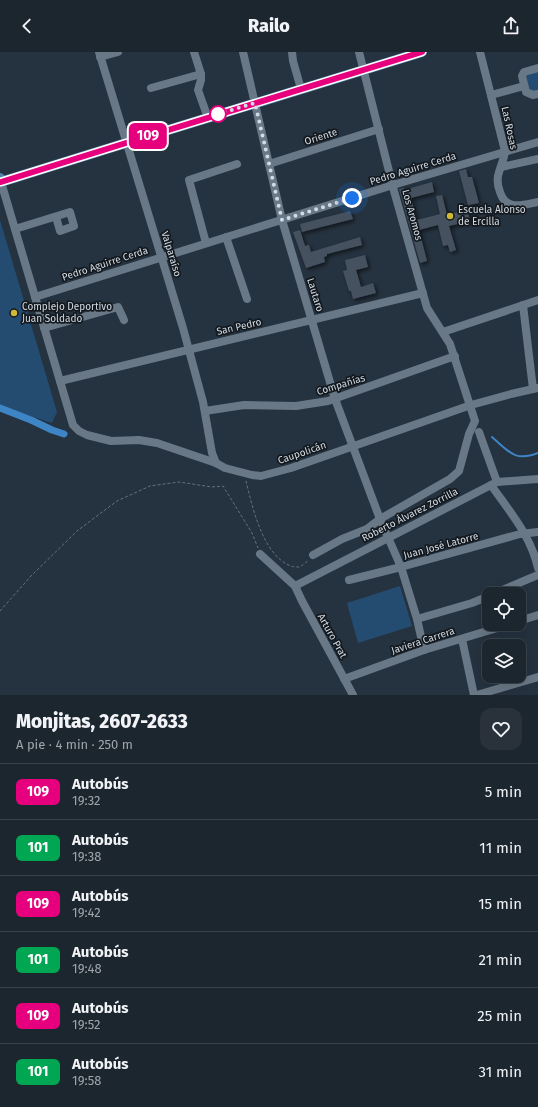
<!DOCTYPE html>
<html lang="es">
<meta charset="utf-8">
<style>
:root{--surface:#1c262f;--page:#29323b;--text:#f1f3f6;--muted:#a0a5aa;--line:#3a434b}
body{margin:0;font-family:"Fira Sans",sans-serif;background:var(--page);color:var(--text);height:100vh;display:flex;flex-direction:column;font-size:15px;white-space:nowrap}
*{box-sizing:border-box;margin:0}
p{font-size:13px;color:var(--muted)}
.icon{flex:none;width:22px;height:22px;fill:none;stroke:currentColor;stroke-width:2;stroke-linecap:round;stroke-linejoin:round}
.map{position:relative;height:643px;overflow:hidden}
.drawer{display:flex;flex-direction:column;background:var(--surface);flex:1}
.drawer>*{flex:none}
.badge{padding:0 8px;border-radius:6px;font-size:14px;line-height:26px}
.tools{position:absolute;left:482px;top:535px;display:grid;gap:8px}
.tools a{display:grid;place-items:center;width:44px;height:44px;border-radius:8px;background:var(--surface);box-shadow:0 4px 16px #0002,0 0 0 1px var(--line);font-size:20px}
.you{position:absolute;width:20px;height:20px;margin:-10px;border:3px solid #fff;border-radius:50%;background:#1a73e8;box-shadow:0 0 0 6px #1a73e833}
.map>.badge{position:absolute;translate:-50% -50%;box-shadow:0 0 0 2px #fff}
.round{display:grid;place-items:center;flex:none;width:42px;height:42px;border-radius:12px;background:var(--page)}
.summary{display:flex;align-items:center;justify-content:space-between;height:68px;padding:0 16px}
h1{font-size:19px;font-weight:800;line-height:30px}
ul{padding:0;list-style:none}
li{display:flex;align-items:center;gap:12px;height:56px;padding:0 16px;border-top:1px solid var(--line)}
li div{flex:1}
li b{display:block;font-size:15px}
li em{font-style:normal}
li .badge{min-width:44px;font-weight:700;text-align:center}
header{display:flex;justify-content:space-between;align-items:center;height:52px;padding:0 16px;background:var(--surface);font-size:18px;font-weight:800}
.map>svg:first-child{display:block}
.green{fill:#244c71}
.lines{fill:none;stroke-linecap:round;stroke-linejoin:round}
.stream{stroke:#3e85c6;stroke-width:2}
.canal{stroke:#3e85c6;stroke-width:7}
.building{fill:#44515f;filter:url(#shadow)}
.path{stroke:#66717c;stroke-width:1;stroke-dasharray:3 2;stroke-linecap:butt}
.minor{stroke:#697886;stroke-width:8}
.major{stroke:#5280ab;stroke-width:10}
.line-casing{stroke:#fff;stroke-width:9}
.line{stroke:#e6007e;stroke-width:6}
.walk{stroke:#d2dae2;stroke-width:4;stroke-dasharray:0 7.2}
.stop-dot{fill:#fff;stroke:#e6007e;stroke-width:2}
.poi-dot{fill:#cfb837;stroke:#13191f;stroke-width:1.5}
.labels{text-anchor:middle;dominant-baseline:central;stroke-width:3.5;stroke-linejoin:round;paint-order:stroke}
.street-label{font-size:10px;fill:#d2dae2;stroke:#13191f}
.poi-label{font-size:10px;fill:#d2dae2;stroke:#13191f;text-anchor:start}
</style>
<header><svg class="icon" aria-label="back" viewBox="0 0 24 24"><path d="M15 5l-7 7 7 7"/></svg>Railo<svg class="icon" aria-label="share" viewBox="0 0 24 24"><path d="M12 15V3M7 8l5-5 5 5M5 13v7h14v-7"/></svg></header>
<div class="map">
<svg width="538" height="643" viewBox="0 0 538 643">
<defs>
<filter id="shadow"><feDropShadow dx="2" dy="2" stdDeviation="2" flood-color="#0009"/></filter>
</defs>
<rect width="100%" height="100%" fill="#25323f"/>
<g class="green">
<path d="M538,18V39L535,40L527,37L526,23Z"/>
<path d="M0,168L57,360L52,371L0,354Z"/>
<path d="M400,534L412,574L358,591L347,551Z"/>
</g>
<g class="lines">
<path class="stream" d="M492,385C509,400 515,410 538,401"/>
<path class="canal" d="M0,356L31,368L52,378L64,382"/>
</g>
<g class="building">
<path d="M466,117L468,125H472L479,151L468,153L459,119Z"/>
<path d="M432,130L434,140L411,146L417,168L440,162L436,144L442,143L447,163L467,158L470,169L449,174L456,198L450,200L448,193L443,194L438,173L419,178L427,209L420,211L399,137L404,136V138Z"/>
<path d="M350,159L353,167L302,180L300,172Z"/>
<path d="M300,178L305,194L309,193L311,200L360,185L362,193L327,202V204L324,205L325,210L306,216L293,180Z"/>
<path d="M365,203L368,215L356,218L361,235L373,231L376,241L353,247L351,239H349L343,219L347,218L345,208Z"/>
</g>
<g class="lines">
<g class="path">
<path d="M246,429C252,454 263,504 291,514C293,515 297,515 300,515L309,508"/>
<path d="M0,559L31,524L77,479L117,449L150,434L179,430L212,435L223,434L252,481L258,496"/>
</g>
<g class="minor">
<path d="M99,0L183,276L203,350L212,401L216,411"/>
<path d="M194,0L201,22V28L198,38L208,66"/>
<path d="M243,0L282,168L335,347L380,467L401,515L417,567L424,598"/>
<path d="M292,0L293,9L301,37"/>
<path d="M480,0L505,99C504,108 500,115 498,124C497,130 498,135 500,140C506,159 522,153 538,150"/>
<path d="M100,5L118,0"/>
<path d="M538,16L524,20L522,24L526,40L533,43L538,42"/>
<path d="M151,36L201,22"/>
<path d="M491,43L524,34"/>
<path d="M269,112L379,77"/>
<path d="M501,115L538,107"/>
<path d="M0,131L1,130L73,373L79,379L87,383L111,389L139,388L157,391L216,411L225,416L252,423L261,424L291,416L471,353L511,342L538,336"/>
<path d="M15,177L70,160L74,174L60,179L56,165"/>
<path d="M226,185L247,247"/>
<path d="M206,191L189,128L237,112"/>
<path d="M35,245L393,133L538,90"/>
<path d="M523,253L533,337"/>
<path d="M44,276L118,255L124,268"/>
<path d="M443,280L538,248"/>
<path d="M60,329L423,241"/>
<path d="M205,359L244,353L296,354L328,349L455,304"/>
<path d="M479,380L497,430"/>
<path d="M491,433C510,460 531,484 538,516"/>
<path d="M260,502L295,534L302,549L353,643"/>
<path d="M313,503L342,487L367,477L380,467L450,427L459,419L469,382L475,369L450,292L427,256L394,139L359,0"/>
<path d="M349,528L401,515L520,482L538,480"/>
<path d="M295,534L491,433L497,430L538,427"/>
<path d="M493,542L538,523"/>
<path d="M417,567L472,551L489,544"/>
<path d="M519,569L538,563"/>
<path d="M462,587L474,643"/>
<path d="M344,627L424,598L510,572"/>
<path d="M477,643L538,625"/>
</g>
<path class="major" d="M0,126L1,130L126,91L422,0"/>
</g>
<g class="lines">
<g class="line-casing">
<path id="line" d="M1,130L126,91L422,0"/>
</g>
<use href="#line" class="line"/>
<path class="walk" d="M218,62L255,51L282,168L352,146"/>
</g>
<circle class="stop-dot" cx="218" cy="62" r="8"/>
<g class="poi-dot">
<circle cx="450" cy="164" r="4"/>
<circle cx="14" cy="261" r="4"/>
</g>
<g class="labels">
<g class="street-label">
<text transform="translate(509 76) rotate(78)">Las Rosas</text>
<text transform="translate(321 85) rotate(-18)">Oriente</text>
<text transform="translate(413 117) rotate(-17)">Pedro Aguirre Cerda</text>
<text transform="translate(412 163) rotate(75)">Los Aromos</text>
<text transform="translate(171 202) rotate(73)">Valparaíso</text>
<text transform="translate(105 212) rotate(-18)">Pedro Aguirre Cerda</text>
<text transform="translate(315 243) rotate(73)">Lautaro</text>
<text transform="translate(239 275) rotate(-13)">San Pedro</text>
<text transform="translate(341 333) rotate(-17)">Compañías</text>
<text transform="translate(302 401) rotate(-19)">Caupolicán</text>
<text transform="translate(410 463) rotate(-27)">Roberto Álvarez Zorrilla</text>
<text transform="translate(441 494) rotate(-15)">Juan José Latorre</text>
<text transform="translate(332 584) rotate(61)">Arturo Prat</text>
<text transform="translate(423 589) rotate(-18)">Javiera Carrera</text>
</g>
<g class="poi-label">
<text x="458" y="158">Escuela Alonso<tspan x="458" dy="12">de Ercilla</tspan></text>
<text x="22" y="255">Complejo Deportivo<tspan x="22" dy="12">Juan Soldado</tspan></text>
</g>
</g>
</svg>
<div class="tools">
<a><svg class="icon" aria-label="locate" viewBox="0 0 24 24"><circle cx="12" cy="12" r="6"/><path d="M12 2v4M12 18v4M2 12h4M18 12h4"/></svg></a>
<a><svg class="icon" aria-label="layers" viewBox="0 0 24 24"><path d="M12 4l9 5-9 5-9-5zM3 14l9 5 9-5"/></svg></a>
</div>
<div class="you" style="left:352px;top:146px"></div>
<b class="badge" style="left:148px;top:84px;background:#e6007e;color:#fff">109</b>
</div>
<section class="drawer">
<div class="summary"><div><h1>Monjitas, 2607-2633</h1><p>A pie · 4 min · 250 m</p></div><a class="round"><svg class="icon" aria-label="heart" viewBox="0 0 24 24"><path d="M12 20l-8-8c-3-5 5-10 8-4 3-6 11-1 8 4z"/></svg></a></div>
<ul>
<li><span class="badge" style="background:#e6007e;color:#fff">109</span><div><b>Autobús</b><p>19:32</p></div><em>5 min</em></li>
<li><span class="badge" style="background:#00a651;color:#fff">101</span><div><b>Autobús</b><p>19:38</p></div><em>11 min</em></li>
<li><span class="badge" style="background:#e6007e;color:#fff">109</span><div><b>Autobús</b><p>19:42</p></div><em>15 min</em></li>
<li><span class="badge" style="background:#00a651;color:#fff">101</span><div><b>Autobús</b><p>19:48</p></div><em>21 min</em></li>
<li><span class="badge" style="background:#e6007e;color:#fff">109</span><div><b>Autobús</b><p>19:52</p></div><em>25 min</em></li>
<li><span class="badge" style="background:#00a651;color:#fff">101</span><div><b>Autobús</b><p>19:58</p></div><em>31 min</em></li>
</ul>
</section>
